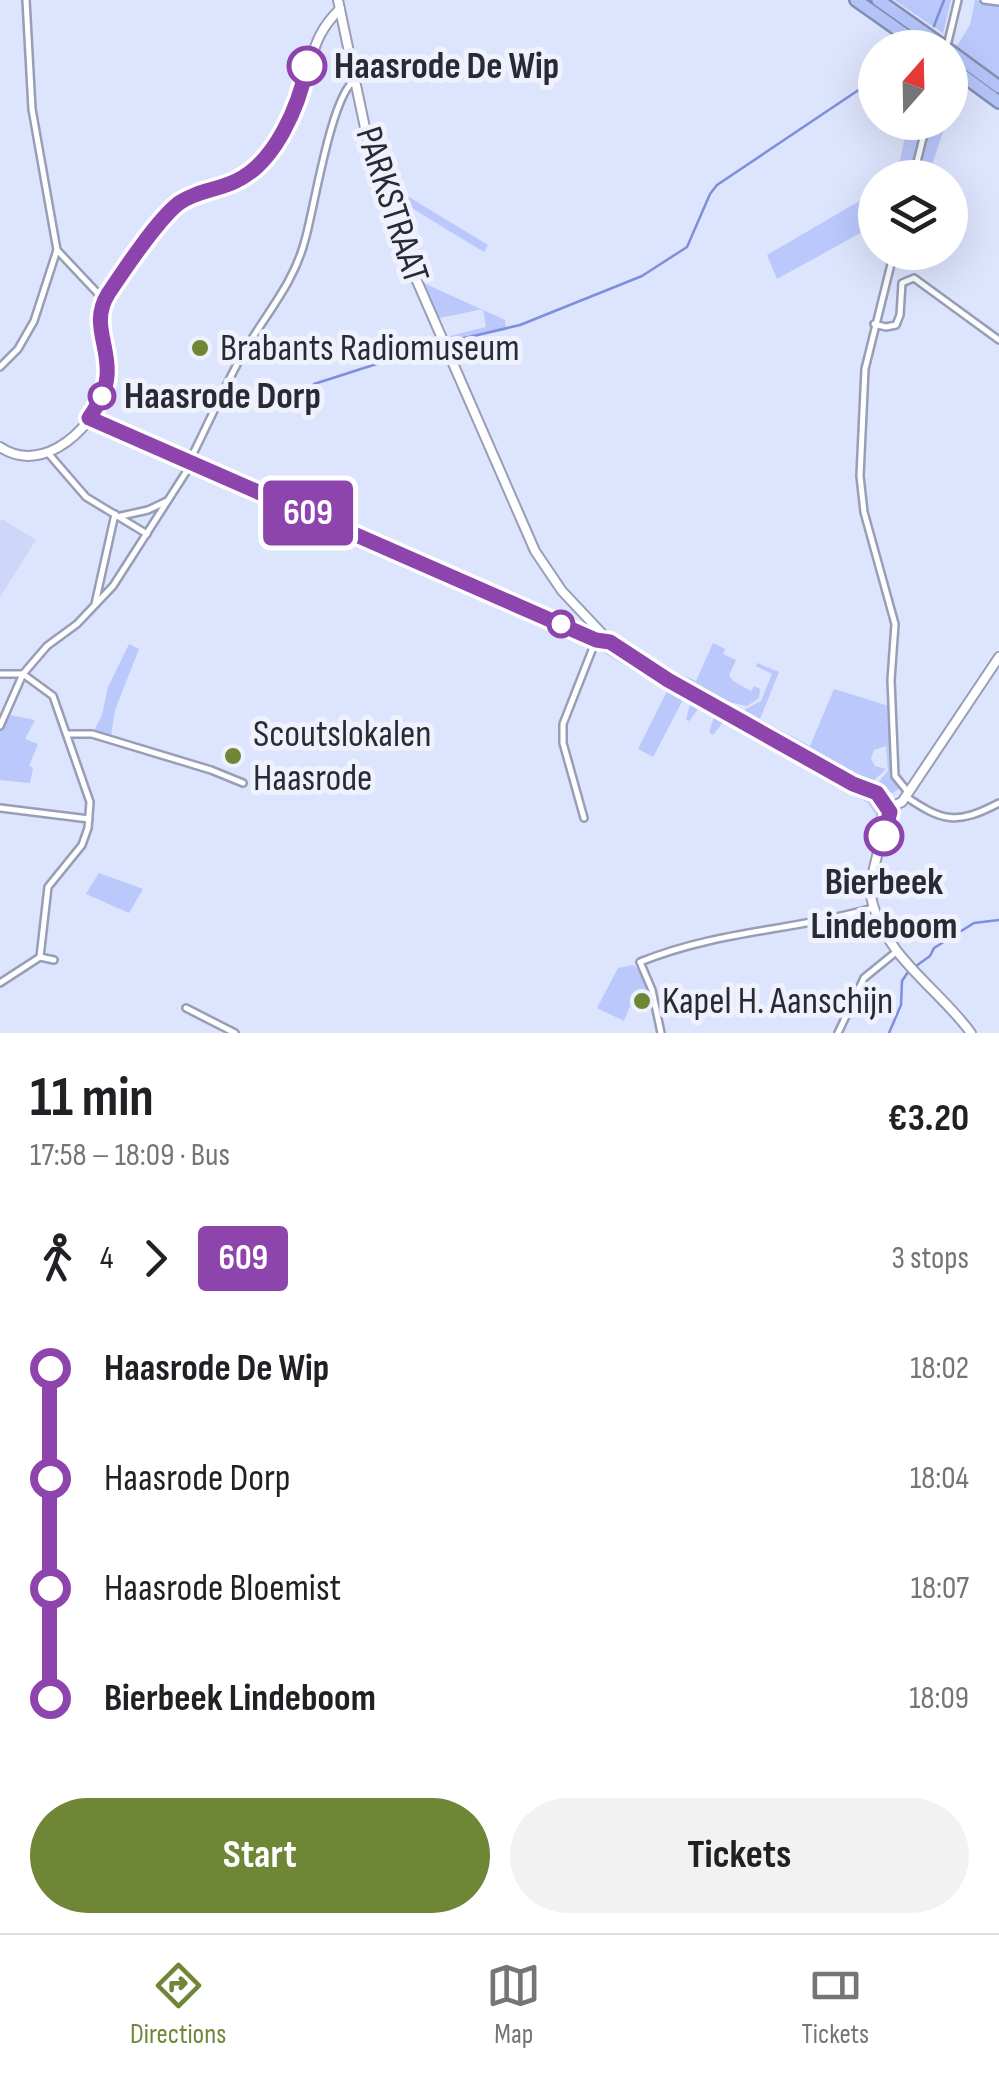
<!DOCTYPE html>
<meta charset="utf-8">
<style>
:root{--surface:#fff;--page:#f2f2f2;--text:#202124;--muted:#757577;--line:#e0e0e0;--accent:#708637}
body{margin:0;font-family:"Sofia Sans Condensed",sans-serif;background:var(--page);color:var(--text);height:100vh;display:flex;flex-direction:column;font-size:38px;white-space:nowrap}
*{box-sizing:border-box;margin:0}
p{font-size:32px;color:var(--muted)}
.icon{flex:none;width:55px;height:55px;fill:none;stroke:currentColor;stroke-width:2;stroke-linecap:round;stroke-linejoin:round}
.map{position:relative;height:1033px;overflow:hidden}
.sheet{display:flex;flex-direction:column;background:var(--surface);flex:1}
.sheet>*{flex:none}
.badge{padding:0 20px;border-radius:8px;font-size:35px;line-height:65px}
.needle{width:65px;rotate:20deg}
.controls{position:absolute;left:858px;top:30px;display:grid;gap:20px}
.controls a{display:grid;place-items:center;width:110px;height:110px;border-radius:50%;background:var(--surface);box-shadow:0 10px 40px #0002;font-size:50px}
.map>.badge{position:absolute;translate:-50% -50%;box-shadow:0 0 0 5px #fff}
.legs{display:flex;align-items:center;gap:15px;height:110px;padding:0 30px;font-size:32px}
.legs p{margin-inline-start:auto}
.overview{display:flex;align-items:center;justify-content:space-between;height:170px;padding:0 30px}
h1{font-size:55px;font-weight:700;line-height:75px}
.action{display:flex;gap:20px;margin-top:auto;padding:20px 30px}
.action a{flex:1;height:115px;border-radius:60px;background:var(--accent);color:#fff;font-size:40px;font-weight:700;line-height:115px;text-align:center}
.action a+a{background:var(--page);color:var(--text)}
ul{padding:0 30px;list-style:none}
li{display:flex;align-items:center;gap:35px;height:110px;font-size:38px}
li i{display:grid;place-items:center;width:15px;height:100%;margin:0 12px;background:currentColor}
li i::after{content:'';width:25px;height:25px;margin:-12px;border:8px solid;border-radius:50%;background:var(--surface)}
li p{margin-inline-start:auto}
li:first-child i{background:linear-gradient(#0000 50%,currentColor 0)}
li:last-child i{background:linear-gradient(currentColor 50%,#0000 0)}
.tabs{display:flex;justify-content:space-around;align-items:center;height:140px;border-top:2px solid var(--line);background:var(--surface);font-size:28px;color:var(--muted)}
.tabs a{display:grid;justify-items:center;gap:5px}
.tabs .current{color:var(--accent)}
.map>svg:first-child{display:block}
.built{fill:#ced7f7}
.green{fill:#bac8fb}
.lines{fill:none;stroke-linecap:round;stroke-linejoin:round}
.stream{stroke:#7d8fda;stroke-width:2.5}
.street-casing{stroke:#979eb5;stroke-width:10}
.secondary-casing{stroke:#979eb5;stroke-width:12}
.highway-casing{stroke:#848eb3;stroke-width:16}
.street{stroke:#fff;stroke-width:5}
.secondary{stroke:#fff;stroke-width:8}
.highway{stroke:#b5c4f8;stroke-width:11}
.line-1-casing{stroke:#fff;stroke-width:22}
.line-1{stroke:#8e44ad;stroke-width:15}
.stop-1-dot{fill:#fff;stroke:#8e44ad;stroke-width:5}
.poi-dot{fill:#708637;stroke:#eff2fc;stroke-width:4}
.labels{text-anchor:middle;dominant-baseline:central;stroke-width:10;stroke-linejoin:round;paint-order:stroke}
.stop-label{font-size:38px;font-weight:bold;fill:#282b34;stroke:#eff2fc;text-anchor:start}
.street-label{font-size:38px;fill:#282b34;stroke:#eff2fc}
.poi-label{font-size:38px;fill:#282b34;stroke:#eff2fc;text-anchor:start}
</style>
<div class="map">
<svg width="999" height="1033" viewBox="0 0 999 1033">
<rect width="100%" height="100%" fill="#dde4fd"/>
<path class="built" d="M2,519L36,540L0,597V521Z"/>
<g class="green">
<path d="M894,0H951L943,33Z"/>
<path d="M975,0L999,5V77L957,46L970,25Z"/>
<path d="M908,123H946L928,177L896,178Z"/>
<path d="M875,192V225L777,279L767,255Z"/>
<path d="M404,194L488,245L484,252L400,201Z"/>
<path d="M419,281L505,320L506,330L446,343L438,324L441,323L446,337L486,327L483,309L435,319Z"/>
<path d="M601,642L607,643L604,648L872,800C885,814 877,831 874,847L870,846L876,815L868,803L724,721L713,735L709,732L714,717L699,708L689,721L686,720L690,704L683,700L653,757L638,749L667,691L596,648Z"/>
<path d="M623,642L663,667L696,681L713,643L725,649L723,654L736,660L729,675L733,681L751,691L754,686L760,689L759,698L747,706L711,698L628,649L622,644Z"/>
<path d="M129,644L139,649L115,710L111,736L94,731L102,715L108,687Z"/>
<path d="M757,663L779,672L760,719L810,746L834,689L892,707L894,781L900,788L893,793L875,786L888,771L886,746L874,750L871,759L875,766L886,769L869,785L720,703L744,710L761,701L772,674L756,666Z"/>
<path d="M5,714L35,720L25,739L38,744L29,766L33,768L30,783L0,780V726Z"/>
<path d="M99,873L143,889L129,913L86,894Z"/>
<path d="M633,965C649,978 652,993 656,1012L630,1006L624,1021L597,1008L618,968Z"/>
</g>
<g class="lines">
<g class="stream">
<path d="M934,26L944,0"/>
<path d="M452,341L520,325L642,276L687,247L710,194L717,185L875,79"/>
<path d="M314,384L436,345"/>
<path d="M916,966L930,956L934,948L974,923L999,920"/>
<path d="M889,1033L901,1005L902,981L908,972"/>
</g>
<g class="street-casing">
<g id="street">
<path d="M984,0L999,2"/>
<path d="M947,46L958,0"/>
<path d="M913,178L927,122"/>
<path d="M57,250L105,301"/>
<path d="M894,252L865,369L860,476L864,512L895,624L891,680L895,776L908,792"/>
<path d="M874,324L886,327L896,325L900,315L902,283L914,278L999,340"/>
<path d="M0,367L18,349L34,321L57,250L32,109L26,0"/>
<path d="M89,417L572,628"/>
<path d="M48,453L86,497L147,534"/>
<path d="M121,516L148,510L167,501"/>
<path d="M95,604L115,514"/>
<path d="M0,674H23"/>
<path d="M23,674L53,696L90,802L88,828L82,845L48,887L40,957"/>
<path d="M0,726L23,674L47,646L77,624L113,586L190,466L191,458C208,424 224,388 242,355C264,316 294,284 305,240C314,210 331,95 355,80"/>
<path d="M69,734H92L211,770L243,783"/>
<path d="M905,796C943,822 957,825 999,803"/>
<path d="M0,808L89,819"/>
<path d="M584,818L563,743V724L596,640"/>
<path d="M0,983L40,957L54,960"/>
<path d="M186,1008L235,1033"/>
<path d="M661,1033L652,990L640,962C719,930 793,931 873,908"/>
<path d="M838,1033L864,978L896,952"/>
</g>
</g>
<g class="secondary-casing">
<g id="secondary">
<path d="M338,0L371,156L389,217L535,551L562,591L611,643L653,671L878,800C896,826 863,872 873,905C888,959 940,990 971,1033"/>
<path d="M0,447C44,477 98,425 107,382C113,350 87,327 109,293C125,268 161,214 186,199C213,183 244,185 265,157C280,138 292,113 301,90C314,57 312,36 340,9"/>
<path d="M572,628L609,642"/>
<path d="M884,810L902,802L999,657"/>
</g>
</g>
<g class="highway-casing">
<g id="highway">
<path d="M856,0L924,48"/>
<path d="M878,0L946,48"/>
<path d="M950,51L999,87"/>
<path d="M950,66L999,102"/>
</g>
</g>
<use href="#street" class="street"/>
<use href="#secondary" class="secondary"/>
<use href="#highway" class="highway"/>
</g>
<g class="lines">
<g class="line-1-casing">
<path id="line-1" d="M307,66C299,106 275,163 236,181C218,190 196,191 179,203C157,220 124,270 108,294C90,323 110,346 107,376C106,391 98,405 89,418L596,640L610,642L668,680L853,784L877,793L890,812L884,836"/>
</g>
<use href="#line-1" class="line-1"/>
</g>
<g class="stop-1-dot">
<circle cx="307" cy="66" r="18"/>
<circle cx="102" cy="396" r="12"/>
<circle cx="561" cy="624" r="12"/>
<circle cx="884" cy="836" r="18"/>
</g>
<g class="poi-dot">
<circle cx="200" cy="348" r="10"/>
<circle cx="233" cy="756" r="10"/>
<circle cx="642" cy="1001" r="10"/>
</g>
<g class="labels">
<g class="stop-label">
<text x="334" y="66">Haasrode De Wip</text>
<text x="124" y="396">Haasrode Dorp</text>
<text x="884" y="882" text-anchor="middle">Bierbeek<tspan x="884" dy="44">Lindeboom</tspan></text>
</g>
<g class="street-label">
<text transform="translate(392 205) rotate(72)">PARKSTRAAT</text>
</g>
<g class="poi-label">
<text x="220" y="348">Brabants Radiomuseum</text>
<text x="253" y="734">Scoutslokalen<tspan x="253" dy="44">Haasrode</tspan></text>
<text x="662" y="1001">Kapel H. Aanschijn</text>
</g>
</g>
</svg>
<div class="controls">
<a><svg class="needle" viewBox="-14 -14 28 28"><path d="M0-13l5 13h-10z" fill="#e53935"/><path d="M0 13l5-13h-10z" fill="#757577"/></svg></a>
<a><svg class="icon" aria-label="layers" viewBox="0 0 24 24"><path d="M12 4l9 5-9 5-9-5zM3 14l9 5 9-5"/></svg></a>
</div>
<b class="badge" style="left:308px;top:513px;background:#8e44ad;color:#fff">609</b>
</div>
<section class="sheet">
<div class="overview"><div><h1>11 min</h1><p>17:58 – 18:09 · Bus</p></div><b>€3.20</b></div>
<div class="legs"><svg class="icon" aria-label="walk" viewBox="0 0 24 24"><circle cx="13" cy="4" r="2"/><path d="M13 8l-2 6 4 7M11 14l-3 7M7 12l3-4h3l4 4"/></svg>4<svg class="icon" aria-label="forward" viewBox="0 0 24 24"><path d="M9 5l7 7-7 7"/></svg><b class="badge" style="background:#8e44ad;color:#fff">609</b><p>3 stops</p></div>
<ul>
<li><i style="color:#8e44ad"></i><b>Haasrode De Wip</b><p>18:02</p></li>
<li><i style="color:#8e44ad"></i><span>Haasrode Dorp</span><p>18:04</p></li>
<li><i style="color:#8e44ad"></i><span>Haasrode Bloemist</span><p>18:07</p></li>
<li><i style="color:#8e44ad"></i><b>Bierbeek Lindeboom</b><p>18:09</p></li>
</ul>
<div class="action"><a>Start</a><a>Tickets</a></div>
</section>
<nav class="tabs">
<a class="current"><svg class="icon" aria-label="directions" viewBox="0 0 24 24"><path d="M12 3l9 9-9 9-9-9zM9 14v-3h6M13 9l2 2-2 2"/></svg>Directions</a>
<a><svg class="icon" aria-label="map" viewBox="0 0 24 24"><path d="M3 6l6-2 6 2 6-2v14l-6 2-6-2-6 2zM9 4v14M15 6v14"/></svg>Map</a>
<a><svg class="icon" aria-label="tickets" viewBox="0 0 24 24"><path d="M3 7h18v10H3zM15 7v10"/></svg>Tickets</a>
</nav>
